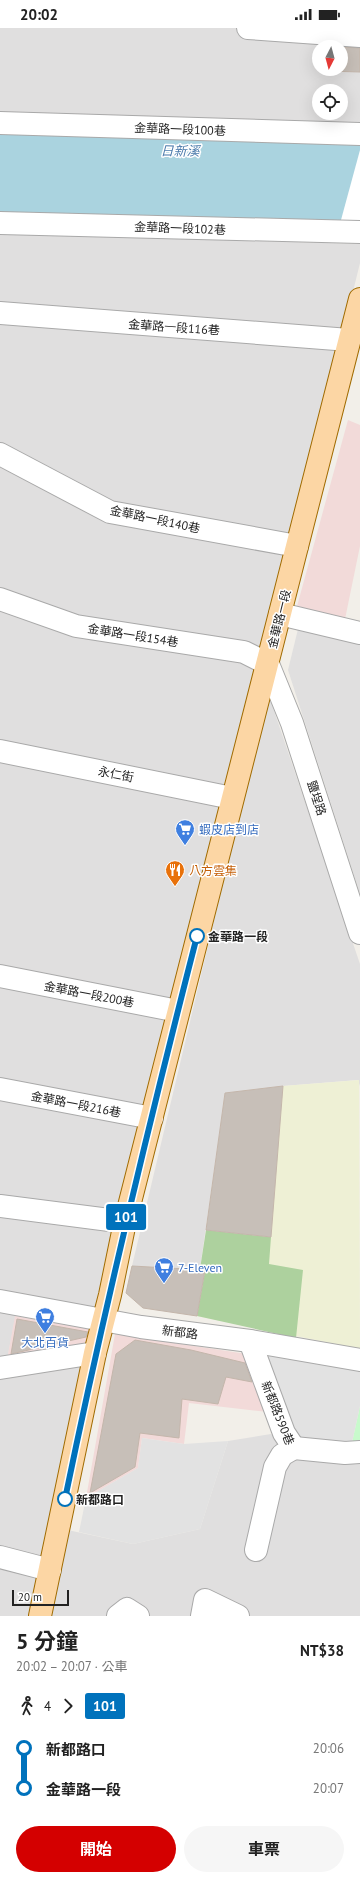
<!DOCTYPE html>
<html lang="zh-TW">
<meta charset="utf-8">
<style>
:root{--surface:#fff;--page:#f6f6f6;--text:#222;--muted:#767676;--accent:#d40000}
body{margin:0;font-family:"PT Sans","Noto Sans TC",sans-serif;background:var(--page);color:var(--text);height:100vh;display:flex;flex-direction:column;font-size:15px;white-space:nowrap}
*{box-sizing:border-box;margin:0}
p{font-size:13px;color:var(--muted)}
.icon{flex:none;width:22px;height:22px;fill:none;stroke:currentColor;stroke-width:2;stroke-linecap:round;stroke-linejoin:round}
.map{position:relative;height:1588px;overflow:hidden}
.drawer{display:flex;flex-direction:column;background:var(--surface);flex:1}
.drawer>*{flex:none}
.badge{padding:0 8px;border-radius:3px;font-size:14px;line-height:26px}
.needle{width:26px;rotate:186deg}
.fabs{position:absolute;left:312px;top:12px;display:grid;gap:8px}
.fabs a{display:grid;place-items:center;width:36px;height:36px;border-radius:50%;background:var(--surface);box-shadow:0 4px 16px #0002;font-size:20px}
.scale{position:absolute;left:12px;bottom:10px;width:57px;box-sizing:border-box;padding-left:4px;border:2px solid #222;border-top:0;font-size:11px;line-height:14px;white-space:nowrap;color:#222;-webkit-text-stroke:3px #fff;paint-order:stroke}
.map>.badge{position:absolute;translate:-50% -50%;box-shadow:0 0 0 2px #fff}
.legs{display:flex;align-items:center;gap:6px;height:44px;padding:0 16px;font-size:13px}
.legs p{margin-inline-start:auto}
.head{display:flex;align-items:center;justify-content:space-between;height:68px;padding:0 16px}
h1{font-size:22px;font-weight:700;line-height:30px}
.cta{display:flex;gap:8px;margin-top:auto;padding:8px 16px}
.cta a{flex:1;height:46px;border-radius:24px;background:var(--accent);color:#fff;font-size:16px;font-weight:700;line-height:46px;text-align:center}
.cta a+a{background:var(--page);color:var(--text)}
ul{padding:0 16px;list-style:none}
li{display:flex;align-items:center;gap:14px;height:40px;font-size:15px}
li i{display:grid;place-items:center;width:6px;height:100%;margin:0 5px;background:currentColor}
li i::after{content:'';width:10px;height:10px;margin:-5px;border:3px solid;border-radius:50%;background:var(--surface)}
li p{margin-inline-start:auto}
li:first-child i{background:linear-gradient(#0000 50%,currentColor 0)}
li:last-child i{background:linear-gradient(currentColor 50%,#0000 0)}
.status{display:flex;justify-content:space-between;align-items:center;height:28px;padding:0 20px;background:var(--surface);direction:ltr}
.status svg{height:11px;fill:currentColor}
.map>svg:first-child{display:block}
.residential{fill:#e0dfdf;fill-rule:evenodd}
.commercial{fill:#f2dad9}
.farmland{fill:#eef0d5}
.forest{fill:#add19e}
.park{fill:#c8facc}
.parking{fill:#e2e2e2}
.water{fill:#aad3df}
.pier{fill:#fff}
.building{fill:#c7bfb8;stroke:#c4b6ab}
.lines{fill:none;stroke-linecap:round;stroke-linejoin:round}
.minor-casing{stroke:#a9a9a9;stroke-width:24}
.major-casing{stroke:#a06b00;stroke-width:24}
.minor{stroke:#fff;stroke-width:22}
.major{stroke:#fcd6a4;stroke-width:22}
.line-1-casing{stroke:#fff;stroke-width:9}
.line-1{stroke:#0072bc;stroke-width:6}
.stop-1-dot{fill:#fff;stroke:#0072bc;stroke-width:2}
.labels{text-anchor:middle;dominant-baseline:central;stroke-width:3;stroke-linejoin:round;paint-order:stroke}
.street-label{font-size:12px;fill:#222;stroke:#fff}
.shop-label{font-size:12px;fill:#366cbe;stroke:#fff;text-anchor:start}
.food-label{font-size:12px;fill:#c56008;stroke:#fff;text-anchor:start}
.stop-label{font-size:12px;font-weight:bold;fill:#222;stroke:#fff;text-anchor:start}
.water-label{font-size:13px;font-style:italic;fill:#4a7aab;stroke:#fff}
</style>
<div class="status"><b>20:02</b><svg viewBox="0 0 49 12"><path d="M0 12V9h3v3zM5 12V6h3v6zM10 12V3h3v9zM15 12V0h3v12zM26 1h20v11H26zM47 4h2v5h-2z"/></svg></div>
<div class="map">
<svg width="360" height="1588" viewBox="0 0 360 1588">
<rect width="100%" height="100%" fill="#f2efe9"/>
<g class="residential">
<path d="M0,0H360V163L0,153ZM319,19H341V41H319ZM319,63H341V85H319Z"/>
<path d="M0,205L360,216V235L260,642L96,1284L19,1270L5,1343L83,1336L49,1498L133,1516L200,1501L228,1413L271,1406L295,1425L360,1429V1588H0Z"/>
<path d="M299,597L360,614V866L288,642Z"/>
<path d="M268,665L360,936V1058L358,1052L283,1058L225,1065L200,1241L132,1238Z"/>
</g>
<g class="commercial">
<path d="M348,392L360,397V518L344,596L296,582Z"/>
<path d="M15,1288L89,1301L85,1318L7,1332Z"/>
<path d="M115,1306L247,1326L268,1384L189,1375L184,1416L142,1410L138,1440L86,1470Z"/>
</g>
<path class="farmland" d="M359,1052L360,1321L197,1288L205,1243L200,1241L271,1209L283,1058Z"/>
<path class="forest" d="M206,1202L271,1209L269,1236L303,1242L296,1310L197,1288L205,1243L200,1241Z"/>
<path class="park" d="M360,1378V1418L351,1419Z"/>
<g class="parking">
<path d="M259,1322L360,1338V1378L351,1419L299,1415Z"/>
<path d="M142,1410L184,1416L228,1413L200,1501L133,1516L79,1504L86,1470L138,1440Z"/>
</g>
<path class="water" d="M0,104L360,113V199L0,188Z"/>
<path class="pier" d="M360,122V204L338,203Z"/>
<g class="building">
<path d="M341,19L360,20V44L326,43V41H341Z"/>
<path d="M283,1058L271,1209L206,1202L225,1065Z"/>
<path d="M132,1238L205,1242L197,1288L143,1280L126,1265Z"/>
<path d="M17,1291L88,1304L86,1309L11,1326Z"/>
<path d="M135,1312L191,1322L245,1335L252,1354L226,1349L218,1376L182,1371L179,1410L140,1405L135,1439L90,1465L116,1326Z"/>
</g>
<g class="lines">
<g class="minor-casing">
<g id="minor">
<path d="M248,0L360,8"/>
<path d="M0,95L360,106"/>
<path d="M0,195L360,204"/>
<path d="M0,285L349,312"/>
<path d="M0,426L110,484L297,518"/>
<path d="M0,571L76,598L244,624L268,636L292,695L360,905"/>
<path d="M280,586L360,605"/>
<path d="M0,723L232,770"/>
<path d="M0,948L178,983"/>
<path d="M0,1061L152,1090"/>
<path d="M0,1178L125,1194"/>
<path d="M0,1273L141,1299L250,1313L360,1332"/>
<path d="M250,1313L284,1405L294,1420L282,1427L275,1439L256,1522"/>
<path d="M0,1340L95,1325"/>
<path d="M294,1420L345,1425L360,1424"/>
<path d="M0,1529L50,1542"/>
<path d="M118,1588L127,1581L138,1588"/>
<path d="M202,1588L205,1572L238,1588"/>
</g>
</g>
<g class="major-casing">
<path id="major" d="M40,1588L95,1325L110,1267L125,1194L360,271"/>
</g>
<use href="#minor" class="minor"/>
<use href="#major" class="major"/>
</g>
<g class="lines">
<g class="line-1-casing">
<path id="line-1" d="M65,1471C104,1282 149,1095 197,908"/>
</g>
<use href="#line-1" class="line-1"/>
</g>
<defs>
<g id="supermarket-pin" transform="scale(1)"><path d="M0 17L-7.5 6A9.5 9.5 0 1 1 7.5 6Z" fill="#3f7fe0" stroke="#fff"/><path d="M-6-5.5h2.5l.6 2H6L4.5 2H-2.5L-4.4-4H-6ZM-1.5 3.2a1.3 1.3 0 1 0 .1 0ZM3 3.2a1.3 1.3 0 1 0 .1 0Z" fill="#fff"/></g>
<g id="restaurant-pin" transform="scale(1)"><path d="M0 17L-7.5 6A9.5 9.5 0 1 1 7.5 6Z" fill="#e8710a" stroke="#fff"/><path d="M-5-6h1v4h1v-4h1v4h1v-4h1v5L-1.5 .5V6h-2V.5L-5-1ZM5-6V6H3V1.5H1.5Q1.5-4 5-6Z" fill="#fff"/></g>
</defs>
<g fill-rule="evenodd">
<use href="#supermarket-pin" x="185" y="801"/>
<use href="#restaurant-pin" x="175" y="842"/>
<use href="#supermarket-pin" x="164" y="1239"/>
<use href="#supermarket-pin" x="45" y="1289"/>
</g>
<g class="stop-1-dot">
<circle cx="197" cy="908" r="7"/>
<circle cx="65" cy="1471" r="7"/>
</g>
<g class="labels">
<g class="street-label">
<text transform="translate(180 101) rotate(2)">金華路一段100巷</text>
<text transform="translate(180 200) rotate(2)">金華路一段102巷</text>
<text transform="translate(174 299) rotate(4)">金華路一段116巷</text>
<text transform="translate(155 491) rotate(12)">金華路一段140巷</text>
<text transform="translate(279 591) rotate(-76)">金華路一段</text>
<text transform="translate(133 607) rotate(9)">金華路一段154巷</text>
<text transform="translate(116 746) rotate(11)">永仁街</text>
<text transform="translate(317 770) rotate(72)">鹽埕路</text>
<text transform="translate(89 966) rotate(11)">金華路一段200巷</text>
<text transform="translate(76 1076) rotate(11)">金華路一段216巷</text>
<text transform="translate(180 1304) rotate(7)">新都路</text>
<text transform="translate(278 1385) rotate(68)">新都路590巷</text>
</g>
<g class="shop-label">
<text x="199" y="801">蝦皮店到店</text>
<text x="178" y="1239">7-Eleven</text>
<text x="45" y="1314" text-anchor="middle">大北百貨</text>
</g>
<g class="food-label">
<text x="189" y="842">八方雲集</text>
</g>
<g class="stop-label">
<text x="208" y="908">金華路一段</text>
<text x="76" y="1471">新都路口</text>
</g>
<g class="water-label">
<text transform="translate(180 123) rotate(1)">日新溪</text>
</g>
</g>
</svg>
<div class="fabs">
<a><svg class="needle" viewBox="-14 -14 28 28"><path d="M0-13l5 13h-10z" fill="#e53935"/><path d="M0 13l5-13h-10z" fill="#767676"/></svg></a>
<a><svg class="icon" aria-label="locate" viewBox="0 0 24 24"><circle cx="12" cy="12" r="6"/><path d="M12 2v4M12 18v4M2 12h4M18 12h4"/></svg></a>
</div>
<div class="scale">20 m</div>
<b class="badge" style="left:126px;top:1189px;background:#0072bc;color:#fff">101</b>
</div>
<section class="drawer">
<div class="head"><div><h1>5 分鐘</h1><p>20:02 – 20:07 · 公車</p></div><b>NT$38</b></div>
<div class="legs"><svg class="icon" aria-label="walk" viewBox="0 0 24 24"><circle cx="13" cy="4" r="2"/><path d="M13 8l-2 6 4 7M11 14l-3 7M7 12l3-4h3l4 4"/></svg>4<svg class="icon" aria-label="forward" viewBox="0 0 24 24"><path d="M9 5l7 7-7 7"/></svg><b class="badge" style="background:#0072bc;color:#fff">101</b></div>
<ul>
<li><i style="color:#0072bc"></i><b>新都路口</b><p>20:06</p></li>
<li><i style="color:#0072bc"></i><b>金華路一段</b><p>20:07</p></li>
</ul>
<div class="cta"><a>開始</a><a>車票</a></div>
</section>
